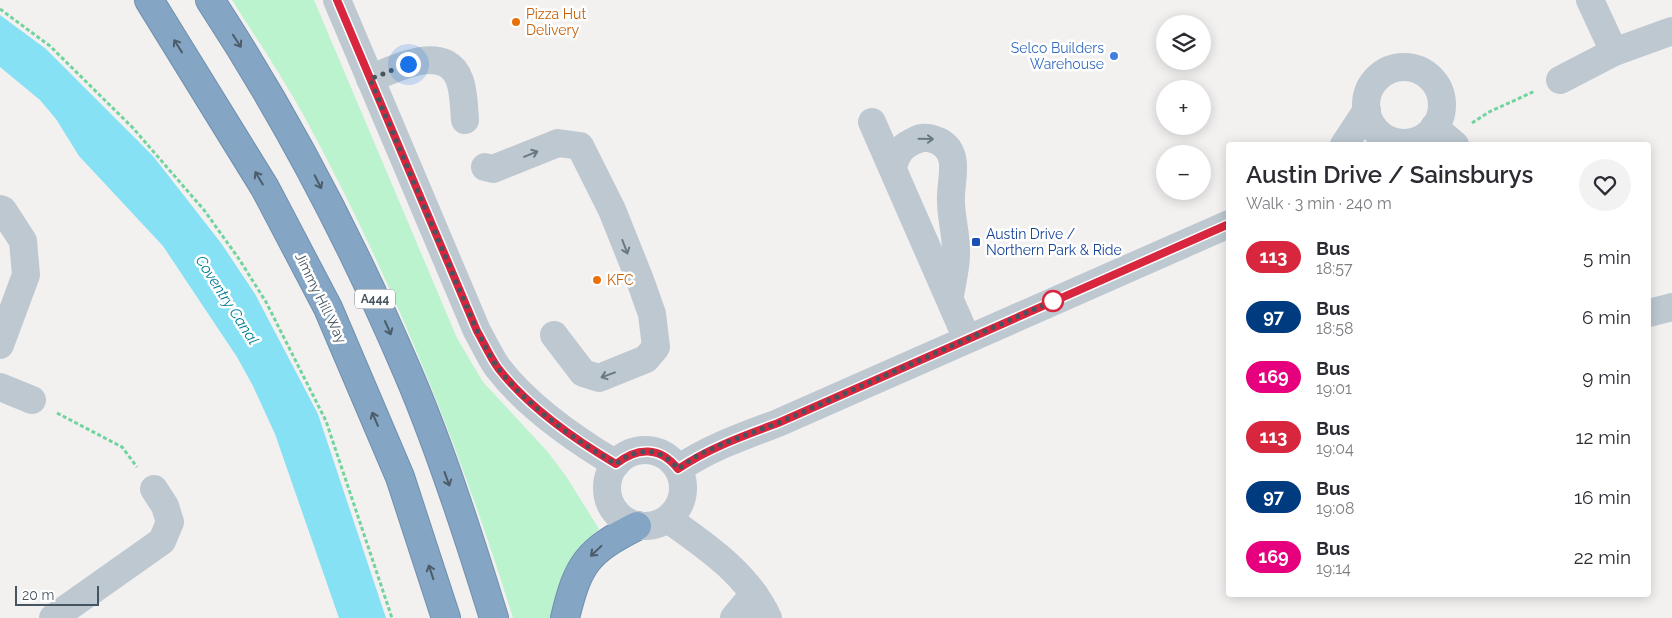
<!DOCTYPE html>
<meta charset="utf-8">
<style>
:root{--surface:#fff;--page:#f2f2f3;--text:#2b2b33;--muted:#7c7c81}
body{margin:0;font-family:Raleway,sans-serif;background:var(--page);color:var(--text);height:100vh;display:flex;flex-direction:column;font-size:19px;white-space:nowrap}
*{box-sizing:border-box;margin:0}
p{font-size:16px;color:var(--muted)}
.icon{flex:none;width:28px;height:28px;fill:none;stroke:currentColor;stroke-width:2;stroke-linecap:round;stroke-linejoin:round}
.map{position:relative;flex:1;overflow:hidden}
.details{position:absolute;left:1226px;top:142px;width:425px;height:455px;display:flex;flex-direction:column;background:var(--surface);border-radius:5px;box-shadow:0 2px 12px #0003}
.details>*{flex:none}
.badge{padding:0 10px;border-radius:16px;font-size:18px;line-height:32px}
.tools{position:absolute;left:1156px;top:15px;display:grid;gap:10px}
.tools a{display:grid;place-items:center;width:55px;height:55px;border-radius:50%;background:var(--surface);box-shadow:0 2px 12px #0003;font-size:25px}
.scale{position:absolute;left:15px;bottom:12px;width:84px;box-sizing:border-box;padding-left:5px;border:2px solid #46555f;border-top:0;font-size:14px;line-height:18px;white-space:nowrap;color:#46555f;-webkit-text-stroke:4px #fff;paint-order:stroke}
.you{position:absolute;width:25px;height:25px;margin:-12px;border:4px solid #fff;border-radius:50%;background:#1a73e8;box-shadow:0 0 0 8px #1a73e833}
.map>.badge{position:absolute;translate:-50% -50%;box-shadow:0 0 0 2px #fff}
.round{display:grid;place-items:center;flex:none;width:52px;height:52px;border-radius:26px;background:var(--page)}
.head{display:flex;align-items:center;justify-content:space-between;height:85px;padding:0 20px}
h1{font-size:24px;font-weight:600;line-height:38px}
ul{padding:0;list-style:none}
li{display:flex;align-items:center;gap:15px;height:60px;padding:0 20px}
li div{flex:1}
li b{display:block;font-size:19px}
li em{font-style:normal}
li .badge{min-width:55px;font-weight:700;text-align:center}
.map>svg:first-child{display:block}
.green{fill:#bcf3cf}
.water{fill:#85e1f3}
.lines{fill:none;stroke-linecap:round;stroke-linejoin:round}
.highway-casing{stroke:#6f90af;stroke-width:30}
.path{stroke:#71d49f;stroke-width:3;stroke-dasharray:4 2.5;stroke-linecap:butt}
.minor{stroke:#bdc8d0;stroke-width:28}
.highway{stroke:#84a5c3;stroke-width:28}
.oneway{stroke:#4c5d69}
.oneway2{stroke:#6a7881}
.line-casing{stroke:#fff;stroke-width:11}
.line{stroke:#d7263d;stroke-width:8}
.walk{stroke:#46555f;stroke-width:5;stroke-dasharray:0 9}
.food-dot{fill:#e8710a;stroke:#fff;stroke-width:2}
.shop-dot{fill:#3f7fe0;stroke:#fff;stroke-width:2}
.transit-dot{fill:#1a4fb4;stroke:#fff;stroke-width:2}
.stop-dot{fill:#fff;stroke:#d7263d;stroke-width:2.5}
.labels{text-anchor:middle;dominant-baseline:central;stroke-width:5;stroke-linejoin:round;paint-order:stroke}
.shield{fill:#fff;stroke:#7e888f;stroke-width:1}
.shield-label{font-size:12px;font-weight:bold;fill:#46555f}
.food-label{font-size:14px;fill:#c56008;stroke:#fff;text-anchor:start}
.shop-label{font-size:14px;fill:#366cbe;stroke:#fff;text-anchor:end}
.transit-label{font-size:14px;fill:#164399;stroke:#fff;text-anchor:start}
.street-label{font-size:14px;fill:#46555f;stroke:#fff}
.water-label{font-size:15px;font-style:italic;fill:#047e97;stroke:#fff}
</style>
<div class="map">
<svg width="1672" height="618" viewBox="0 0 1672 618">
<rect width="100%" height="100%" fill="#f3f0f0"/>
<path class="green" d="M232,0H314L457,338L483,382L547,451L566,476L599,529C570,557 559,578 551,618H513C459,444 391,276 304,116C282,76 256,38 232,0Z"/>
<path class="water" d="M0,15L46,49L153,156L221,243L255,294L318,414L386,618H339L275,434L253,386L237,357L163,246L79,156L56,119L40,100L0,67Z"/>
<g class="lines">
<g class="highway-casing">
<g id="highway">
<path d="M149,0L265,188L328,308L400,477L446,618"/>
<path d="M210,0C288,119 352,242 408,373C441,450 469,537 494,618"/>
<path d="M565,618C578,564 587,551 637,526"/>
</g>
</g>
<g class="path">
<path d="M0,9L50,46L133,128L204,210L239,259L266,302L326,421L392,618"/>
<path d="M1472,123L1489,112L1535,91"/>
<path d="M57,413L122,447L137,467"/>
</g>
<g class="minor">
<path d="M337,0L477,331C484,343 490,357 498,368C528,407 574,439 616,464"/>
<path d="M1590,0L1614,52"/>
<circle cx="1404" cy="105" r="38"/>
<path d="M370,79C395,69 446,41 460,81C464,93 464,107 465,120"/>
<path d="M1560,80L1614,52L1672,31"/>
<path d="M872,122L967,339"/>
<path d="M1434,127L1455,145"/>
<path d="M1344,145L1367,110"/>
<path d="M485,167L493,169L558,143L580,146L612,210L640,280L652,314L656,347L646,359L599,378L583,373L554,335"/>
<path d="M893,167C897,152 902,146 916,140C923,136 931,138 938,141C961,152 951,178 951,197C950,216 957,235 956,254C956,268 952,282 950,296"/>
<path d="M0,209L3,210L23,241L26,275L0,345"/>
<path d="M1649,313L1672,307"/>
<path d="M0,387L32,400"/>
<circle cx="645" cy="488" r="38"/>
<path d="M678,469C709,448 743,436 778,423L1229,224"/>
<path d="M668,519C706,546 748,574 768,618"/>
<path d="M53,618L162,541L170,522L165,506L154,489"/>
<path d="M734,618L754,594"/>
</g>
<use href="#highway" class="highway"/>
</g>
<defs><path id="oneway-shaft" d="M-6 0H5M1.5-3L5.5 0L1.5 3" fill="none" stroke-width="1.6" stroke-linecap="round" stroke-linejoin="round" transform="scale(1.25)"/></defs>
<g class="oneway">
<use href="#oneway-shaft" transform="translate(237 41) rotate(57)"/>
<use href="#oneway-shaft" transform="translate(178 46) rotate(-122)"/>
<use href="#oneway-shaft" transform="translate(259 178) rotate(-121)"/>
<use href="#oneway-shaft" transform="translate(318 182) rotate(63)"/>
<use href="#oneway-shaft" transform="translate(388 328) rotate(66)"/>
<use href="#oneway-shaft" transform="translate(375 419) rotate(-113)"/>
<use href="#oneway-shaft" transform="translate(447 479) rotate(70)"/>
<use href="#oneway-shaft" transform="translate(596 551) rotate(137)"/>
<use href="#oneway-shaft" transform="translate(431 572) rotate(-108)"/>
</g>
<g class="oneway2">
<use href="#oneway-shaft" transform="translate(926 139) rotate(1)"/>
<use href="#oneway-shaft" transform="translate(531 154) rotate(-22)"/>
<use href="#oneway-shaft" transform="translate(625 247) rotate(69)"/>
<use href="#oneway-shaft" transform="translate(608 375) rotate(160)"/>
</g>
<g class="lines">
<g class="line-casing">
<path id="line" d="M337,0L477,331C484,343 490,357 498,368C528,407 574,439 616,464C637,447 660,446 678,469C709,448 743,436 778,423L1229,224"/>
</g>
<use href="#line" class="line"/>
<path class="walk" d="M408,64L370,79L477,331C484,343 490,357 498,368C528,407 574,439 616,464C637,447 660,446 678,469L698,455L727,442L778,423L1053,301"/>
</g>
<g class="food-dot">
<circle cx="516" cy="22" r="5"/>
<circle cx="597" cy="280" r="5"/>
</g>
<circle class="shop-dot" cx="1114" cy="56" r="5"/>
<rect class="transit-dot" x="971" y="237" width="10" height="10" rx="2.5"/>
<circle class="stop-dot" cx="1053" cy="301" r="10"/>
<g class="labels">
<rect class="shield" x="355" y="289.5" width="40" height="19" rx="4"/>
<g class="shield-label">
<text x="375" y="299">A444</text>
</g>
<g class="food-label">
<text x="526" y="14">Pizza Hut<tspan x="526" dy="16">Delivery</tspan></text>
<text x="607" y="280">KFC</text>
</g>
<g class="shop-label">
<text x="1104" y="48">Selco Builders<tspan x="1104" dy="16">Warehouse</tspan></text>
</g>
<g class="transit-label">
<text x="986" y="234">Austin Drive /<tspan x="986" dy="16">Northern Park &amp; Ride</tspan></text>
</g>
<g class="street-label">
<text transform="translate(321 298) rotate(64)">Jimmy Hill Way</text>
</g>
<g class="water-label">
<text transform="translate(227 300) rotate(57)">Coventry Canal</text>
</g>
</g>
</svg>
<div class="tools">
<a><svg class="icon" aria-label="layers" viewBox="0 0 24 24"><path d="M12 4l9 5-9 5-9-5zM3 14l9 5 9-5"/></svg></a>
<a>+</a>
<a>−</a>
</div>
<div class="scale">20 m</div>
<div class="you" style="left:408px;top:64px"></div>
<section class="details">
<div class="head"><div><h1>Austin Drive / Sainsburys</h1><p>Walk · 3 min · 240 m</p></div><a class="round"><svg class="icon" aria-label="heart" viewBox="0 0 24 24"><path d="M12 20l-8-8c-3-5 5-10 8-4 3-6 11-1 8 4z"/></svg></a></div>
<ul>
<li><span class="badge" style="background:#d7263d;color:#fff">113</span><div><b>Bus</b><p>18:57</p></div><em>5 min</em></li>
<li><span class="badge" style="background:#003b80;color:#fff">97</span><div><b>Bus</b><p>18:58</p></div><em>6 min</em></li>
<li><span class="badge" style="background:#e6007e;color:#fff">169</span><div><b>Bus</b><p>19:01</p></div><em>9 min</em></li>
<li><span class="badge" style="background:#d7263d;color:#fff">113</span><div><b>Bus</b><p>19:04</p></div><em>12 min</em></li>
<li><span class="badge" style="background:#003b80;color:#fff">97</span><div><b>Bus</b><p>19:08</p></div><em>16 min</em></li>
<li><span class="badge" style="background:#e6007e;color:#fff">169</span><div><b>Bus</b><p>19:14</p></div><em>22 min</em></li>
</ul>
</section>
</div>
